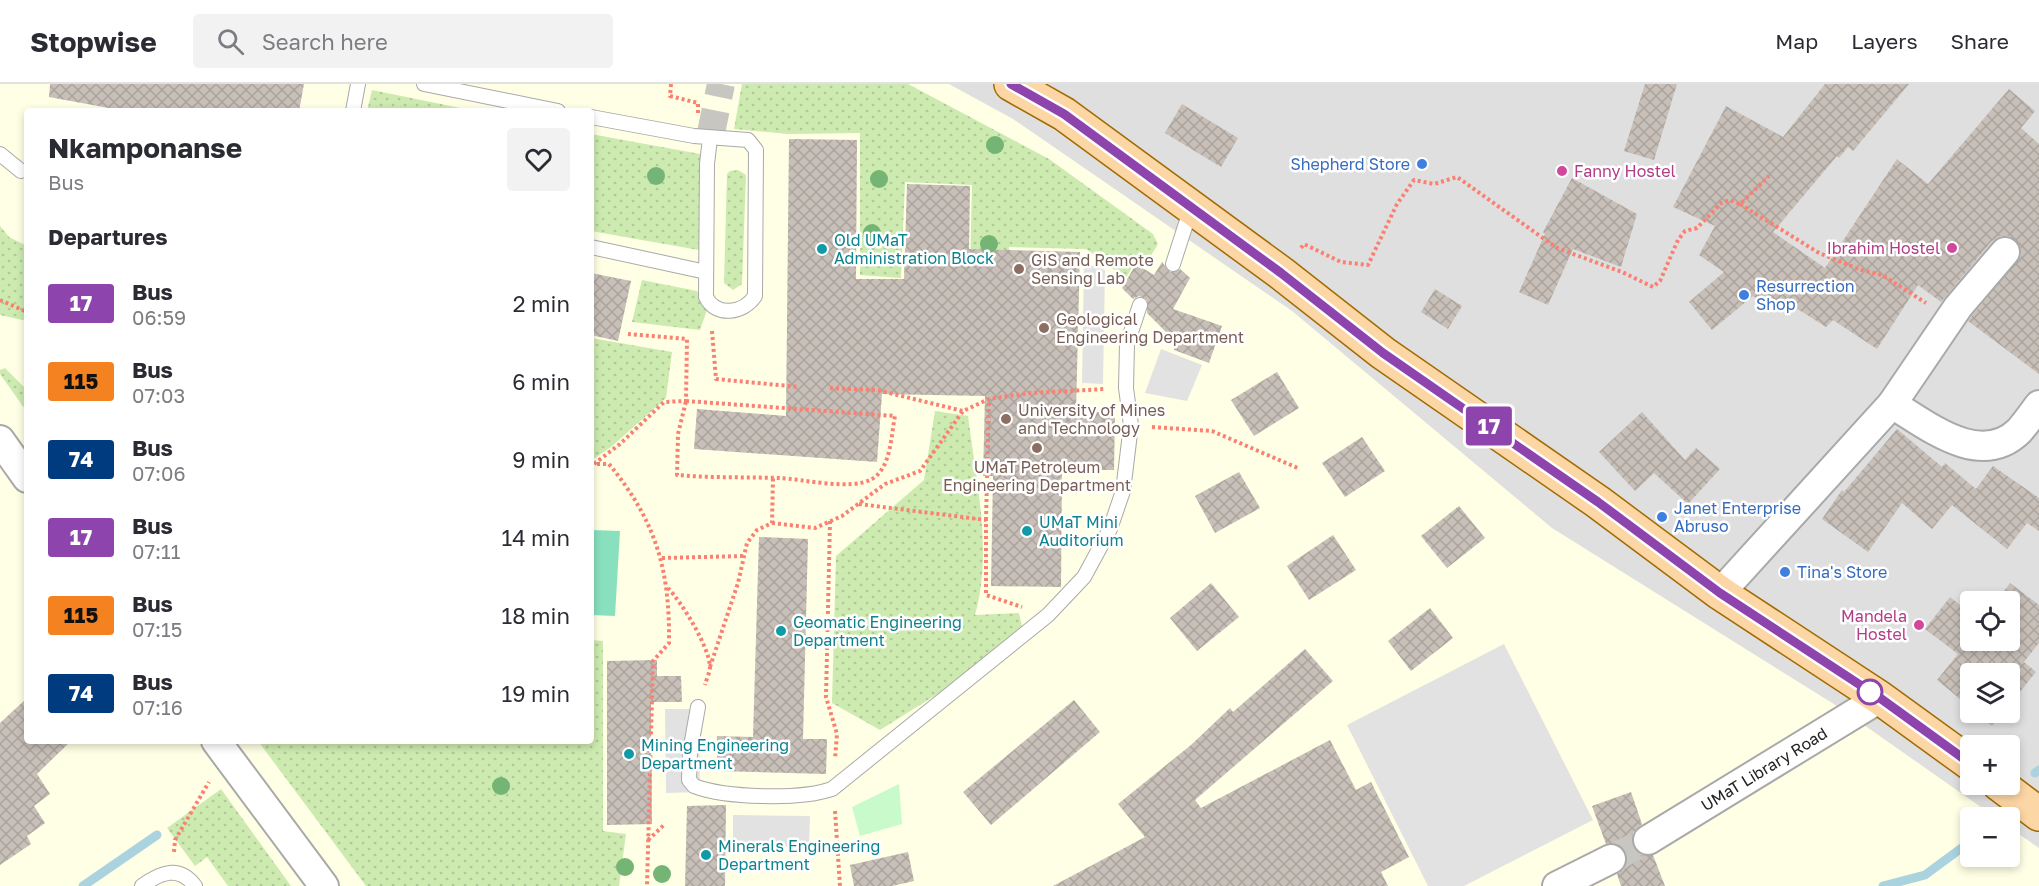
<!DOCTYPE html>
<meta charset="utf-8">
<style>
:root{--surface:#fff;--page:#f2f2f3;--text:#2b2b33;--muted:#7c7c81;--line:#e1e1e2}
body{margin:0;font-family:"Golos Text",sans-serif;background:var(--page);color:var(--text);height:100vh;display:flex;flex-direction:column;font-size:22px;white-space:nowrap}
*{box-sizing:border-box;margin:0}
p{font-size:20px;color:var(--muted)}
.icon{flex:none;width:33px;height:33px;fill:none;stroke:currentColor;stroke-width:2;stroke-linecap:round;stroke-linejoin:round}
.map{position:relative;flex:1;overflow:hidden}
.details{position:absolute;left:24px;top:24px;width:570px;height:636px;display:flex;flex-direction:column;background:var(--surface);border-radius:6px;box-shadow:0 3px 9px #0003}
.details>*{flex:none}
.badge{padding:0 12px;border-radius:4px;font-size:21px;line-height:39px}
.buttons{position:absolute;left:1960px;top:507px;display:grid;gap:12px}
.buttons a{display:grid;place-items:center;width:60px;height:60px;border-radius:6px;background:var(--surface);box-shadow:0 3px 9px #0003;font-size:30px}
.map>.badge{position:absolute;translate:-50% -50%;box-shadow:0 0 0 3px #fff}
h2{padding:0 24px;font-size:22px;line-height:54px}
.round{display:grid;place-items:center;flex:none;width:63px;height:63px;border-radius:6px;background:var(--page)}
.overview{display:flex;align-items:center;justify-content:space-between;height:102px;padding:0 24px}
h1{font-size:28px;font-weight:700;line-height:45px}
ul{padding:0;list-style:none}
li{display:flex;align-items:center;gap:18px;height:78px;padding:0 24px}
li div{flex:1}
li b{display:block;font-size:22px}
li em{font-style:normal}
li .badge{min-width:66px;font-weight:700;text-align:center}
header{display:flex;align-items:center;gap:36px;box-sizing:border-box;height:84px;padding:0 30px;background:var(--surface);border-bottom:2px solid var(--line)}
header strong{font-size:28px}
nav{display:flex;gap:33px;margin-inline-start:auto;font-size:21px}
.search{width:420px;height:54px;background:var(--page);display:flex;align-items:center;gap:15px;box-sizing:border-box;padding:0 21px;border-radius:6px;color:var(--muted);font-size:22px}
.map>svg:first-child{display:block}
.residential{fill:#e0dfdf;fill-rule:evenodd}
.education{fill:#ffffe5;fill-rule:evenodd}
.grass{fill:url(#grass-dots)}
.park{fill:#c8facc}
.pitch{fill:#88e0be}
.parking{fill:#e2e2e2}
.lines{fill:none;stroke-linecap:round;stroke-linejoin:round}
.stream{stroke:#aad3df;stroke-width:9}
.building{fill:url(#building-cross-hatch)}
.street-tunnel{stroke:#c8c6c1;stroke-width:28;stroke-dasharray:28 14;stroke-linecap:butt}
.lane-casing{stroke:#a9a9a9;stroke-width:16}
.street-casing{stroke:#a9a9a9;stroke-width:32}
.primary-casing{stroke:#a06b00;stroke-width:36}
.path{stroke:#fa8072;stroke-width:4;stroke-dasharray:3 3;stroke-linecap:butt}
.lane{stroke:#fff;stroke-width:14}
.street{stroke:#fff;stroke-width:28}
.primary{stroke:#fcd6a4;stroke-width:33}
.tree{fill:#74b475}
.line-casing{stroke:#fff;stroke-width:14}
.line{stroke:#8e44ad;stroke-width:9}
.shop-dot{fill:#3f7fe0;stroke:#fff;stroke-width:2}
.hotel-dot{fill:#d1479c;stroke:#fff;stroke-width:2}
.culture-dot{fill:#0f9aa8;stroke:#fff;stroke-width:2}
.education-dot{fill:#8d6e63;stroke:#fff;stroke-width:2}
.stop-dot{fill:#fff;stroke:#8e44ad;stroke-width:3}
.labels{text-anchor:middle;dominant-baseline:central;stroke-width:5;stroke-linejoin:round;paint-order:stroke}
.shop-label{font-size:16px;fill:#366cbe;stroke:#fff;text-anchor:start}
.hotel-label{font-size:16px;fill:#b23c85;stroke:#fff;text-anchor:end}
.culture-label{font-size:16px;fill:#0d838f;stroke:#fff;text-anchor:start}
.education-label{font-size:16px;fill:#785e54;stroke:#fff;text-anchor:start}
.street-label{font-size:16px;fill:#222;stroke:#fff}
</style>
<header>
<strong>Stopwise</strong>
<div class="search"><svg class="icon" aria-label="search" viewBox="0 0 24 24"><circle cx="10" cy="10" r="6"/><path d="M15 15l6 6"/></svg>Search here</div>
<nav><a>Map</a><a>Layers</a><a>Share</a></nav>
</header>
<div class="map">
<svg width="2039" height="802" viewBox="0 0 2039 802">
<defs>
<pattern id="grass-dots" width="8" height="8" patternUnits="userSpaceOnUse" patternTransform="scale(1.5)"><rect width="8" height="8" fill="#cdebb0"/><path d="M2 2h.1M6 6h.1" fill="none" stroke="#b0c997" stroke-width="1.8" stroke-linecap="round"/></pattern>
<pattern id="building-cross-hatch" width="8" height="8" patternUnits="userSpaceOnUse" patternTransform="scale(1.5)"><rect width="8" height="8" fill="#c7bfb8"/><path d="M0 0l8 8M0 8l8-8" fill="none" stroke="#aba49e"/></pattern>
</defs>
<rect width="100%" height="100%" fill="#f2efe9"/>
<path class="residential" d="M0,0H2039V802H0ZM27,27H591V657H27ZM1971,518H2010V556H1971ZM1971,590H2010V628H1971ZM1971,662H2010V700H1971ZM1971,734H2010V772H1971Z"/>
<path class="education" d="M0,0H949L1013,35L1292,227L1552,444L1837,622L1995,733L1971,734V772H2010V744L2039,764V802H0ZM27,27H591V657H27Z"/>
<g class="grass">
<path d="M742,0H908L1049,75L1153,150L1158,160L1144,183L1135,178L1126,194L1086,165L1009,163L1006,280L968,278L972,101L905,98L901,194L860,191V49L788,50L734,45Z"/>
<path d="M372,6L475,27H367Z"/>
<path d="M591,50L700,70L711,100L710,168L591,147Z"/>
<path d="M738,86L746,91L742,200L733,206L724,199L727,90L730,87Z"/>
<path d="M0,142L9,153L27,162V237L0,231Z"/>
<path d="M642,196L697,207L707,226L700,246L632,238Z"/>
<path d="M591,254L672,268L666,314L611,363L592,376Z"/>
<path d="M5,284L27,306V328L0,290V286Z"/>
<path d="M935,327L968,332C976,397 993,467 975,531L1019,529L1025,555L880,646L832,619L836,472L924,396Z"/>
<path d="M591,556L603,557V747L626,750L619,802H366L258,657H591Z"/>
<path d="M221,705L291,802H228L207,773L195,782L167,744Z"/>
</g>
<path class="park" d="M899,700L902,740L860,752L852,723Z"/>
<path class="pitch" d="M591,446L620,447L615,532L591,531Z"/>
<g class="parking">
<path d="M1084,179L1105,186L1103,300L1082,299Z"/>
<path d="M1161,265L1202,281L1187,317L1145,309Z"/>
<path d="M1504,560L1593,736L1464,802H1428L1347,641Z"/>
<path d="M665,625H699L700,708L666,709Z"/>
<path d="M733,731L810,732L809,763L733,761Z"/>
</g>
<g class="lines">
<g class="stream">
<path d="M2035,689L2039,686"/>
<path d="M1995,734L2013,716"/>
<path d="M83,802L157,751"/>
<path d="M1883,802L1925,791L1971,757"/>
</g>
</g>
<g class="building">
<path d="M50,0H304L299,27H125L49,13Z"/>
<path d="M1645,0H1677L1654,76L1624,67Z"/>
<path d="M1825,0H1909L1853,67L1848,63L1839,74L1837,72L1773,148L1825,184L1897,75L1928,100L2009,5L2035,27L2021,44L2039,60V290L1968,237L2021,172L2020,162L2009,152H2000L1992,157L1941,218L1918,201L1877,265L1833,236L1826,243L1788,219L1776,228L1753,212L1712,246L1689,218L1724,188L1699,171L1715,142L1673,123L1726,22L1783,53Z"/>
<path d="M1182,20L1238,54L1221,83L1165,49Z"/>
<path d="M789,55L857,56L856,195H904L907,100L970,102L969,165L1080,168L1076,328H1115L1114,386H1062L1061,503L991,502L993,392H983L985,312L882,310L877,378L694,365L697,325L786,332Z"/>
<path d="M1572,94L1637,130L1621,183L1573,165L1548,221L1519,208L1545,150L1543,148Z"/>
<path d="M1162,178L1170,188L1180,185L1190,194L1173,225L1222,242L1209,279L1174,266L1176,258L1147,229V216L1139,212L1133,215L1122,204L1136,180L1154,191Z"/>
<path d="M591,189L631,197L618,257L591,251Z"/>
<path d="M1435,205L1462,222L1448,245L1421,228Z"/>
<path d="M1277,288L1299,324L1254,352L1231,316Z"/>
<path d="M1642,328L1685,376L1696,364L1720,385L1688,420L1654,389L1635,407L1599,368Z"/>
<path d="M1897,345L1942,383L1945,379L1976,405L1993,382L2039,414V447L2027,439L2007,465L1952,421L1932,445L1902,419L1868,468L1822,435L1842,406L1844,408Z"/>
<path d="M1362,353L1385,387L1345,413L1322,379Z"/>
<path d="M1239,388L1260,424L1215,449L1195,412Z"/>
<path d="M1459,422L1485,454L1447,484L1421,452Z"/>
<path d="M1333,451L1356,486L1309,516L1287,482Z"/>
<path d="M759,453L808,455L803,655H827L826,690L717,687V652L753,653Z"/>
<path d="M1211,499L1239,533L1197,567L1170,534Z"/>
<path d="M2010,499L2039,521V559L2024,578L2036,588L2010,620V590H1971V624L1937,596L1958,570L1925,545L1950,513L1971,530V556H2010V518H1996Z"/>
<path d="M1430,524L1453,554L1411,587L1388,557Z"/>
<path d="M1305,565L1333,597L1195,716L1201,724L1330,656L1356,706L1371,698L1409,773L1381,788L1388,802H1053L1145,753L1118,720L1191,661L1230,624L1233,628Z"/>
<path d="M657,576V592H681L682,618H651L652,740L607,741V577Z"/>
<path d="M27,614V657H71L37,690L50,710L34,722L45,739L27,752L31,760L0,781V639Z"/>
<path d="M1074,616L1100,648L991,741L963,708Z"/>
<path d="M1976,628H2003L1992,642Z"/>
<path d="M1631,708L1642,740L1633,749L1634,764L1641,771H1653L1665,802H1621L1617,790L1625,784L1626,768L1620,761L1606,760L1592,722Z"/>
<path d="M726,721L725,802H685L687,722Z"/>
<path d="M908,768L914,797L892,802H854L850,781Z"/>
</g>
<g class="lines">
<g class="street-tunnel">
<path d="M710,54L721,0"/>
<path d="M1611,775L1648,756"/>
</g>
<g class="lane-casing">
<g id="lane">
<path d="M424,0L558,27"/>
<path d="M353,27L358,0"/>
<path d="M591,33L694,52L748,56L756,66L755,212C744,229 716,234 706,213L707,80L710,54"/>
<path d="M0,70L21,87"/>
<path d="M591,163L706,188"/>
<path d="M1173,180L1191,124"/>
<path d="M698,623L690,668L689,696L694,702C725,714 800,716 832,705L1048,531L1084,493L1110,445L1123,407L1131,341L1126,304L1127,260L1140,221"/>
<path d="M142,802C161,788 179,781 195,802"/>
</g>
</g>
<g class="street-casing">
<g id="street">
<path d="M1892,320C1927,341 1980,385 2019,347C2026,339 2033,329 2039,321"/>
<path d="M0,356L27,394"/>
<path d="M1720,509L1892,320L1958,223L2005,168"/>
<path d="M216,657L324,802"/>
<path id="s1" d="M1648,756L1880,614"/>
<path d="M1557,802L1611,775"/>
</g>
</g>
<g class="primary-casing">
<g id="primary">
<path d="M1011,0L1064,30L1281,189L1383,269L1598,418L1720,509L1880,614L1971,680"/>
<path d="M1999,700L2039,730"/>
</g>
</g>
<g class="path">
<path d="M671,0L670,12L698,19V31"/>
<path d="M73,27V25"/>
<path d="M1740,120L1819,169L1861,186L1882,191L1926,219"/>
<path d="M1301,164L1304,160L1341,178L1368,181L1397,120L1414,96L1434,100L1457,93L1557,164L1622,188L1653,203L1660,197L1678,156L1685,147L1697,144L1721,119L1730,116L1740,120L1769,92"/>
<path d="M0,216L27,228"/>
<path d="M712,247L716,295L799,303"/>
<path d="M830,304L877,306L963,327"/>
<path d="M686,317L895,332C891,352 891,384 872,395C851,407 803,395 779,394C745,393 711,394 677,391L678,350Z"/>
<path d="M1152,343L1212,347L1300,385"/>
<path d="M591,380H609C656,437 670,486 669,559L653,577L647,802"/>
<path d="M594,380L620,360L664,318L686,317L687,255L628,250"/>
<path d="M859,420L986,436V511L1022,523"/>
<path d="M986,436L989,315"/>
<path d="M830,437L826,613L837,650L835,675"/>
<path d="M772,439L815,444L842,432L885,400L920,387L963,327L989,315L1030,309L1105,305"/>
<path d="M662,474L744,472"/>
<path d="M668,504C682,519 709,562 710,583C710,588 706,596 705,601"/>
<path d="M710,583L738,499L747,459L757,446L772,439L773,394"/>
<path d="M835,727L840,802"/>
<path d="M648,756L665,740"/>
<path d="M174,768L175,756L209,698"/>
</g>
<use href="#lane" class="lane"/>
<use href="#street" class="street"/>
<use href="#primary" class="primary"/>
</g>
<g class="tree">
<circle cx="995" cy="61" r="9"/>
<circle cx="656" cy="92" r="9"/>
<circle cx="879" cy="95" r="9"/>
<circle cx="872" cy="149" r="9"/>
<circle cx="989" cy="160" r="9"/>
<circle cx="501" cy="702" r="9"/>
<circle cx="625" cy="783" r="9"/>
<circle cx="662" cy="790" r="9"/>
</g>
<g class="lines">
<g class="line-casing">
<path id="line" d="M1011,0L1064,30L1281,189L1383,269L1598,418L1720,509L1880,614L1971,680"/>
</g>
<use href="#line" class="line"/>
</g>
<g class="shop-dot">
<circle cx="1422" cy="80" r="6"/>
<circle cx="1744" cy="211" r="6"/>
<circle cx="1662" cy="433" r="6"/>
<circle cx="1785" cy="488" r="6"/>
</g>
<g class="hotel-dot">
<circle cx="1562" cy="87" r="6"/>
<circle cx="1952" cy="164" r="6"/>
<circle cx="1919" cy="541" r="6"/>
</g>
<g class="culture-dot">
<circle cx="822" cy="165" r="6"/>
<circle cx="1027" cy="447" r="6"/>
<circle cx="781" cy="547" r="6"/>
<circle cx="629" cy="670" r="6"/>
<circle cx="706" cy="771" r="6"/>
</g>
<g class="education-dot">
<circle cx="1019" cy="185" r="6"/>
<circle cx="1044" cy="244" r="6"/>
<circle cx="1006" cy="335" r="6"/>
<circle cx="1037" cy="364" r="6"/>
</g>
<circle class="stop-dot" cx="1870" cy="608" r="12"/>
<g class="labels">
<g class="shop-label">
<text x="1410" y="80" text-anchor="end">Shepherd Store</text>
<text x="1756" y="202">Resurrection<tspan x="1756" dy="18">Shop</tspan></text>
<text x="1674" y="424">Janet Enterprise<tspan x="1674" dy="18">Abruso</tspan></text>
<text x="1797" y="488">Tina's Store</text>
</g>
<g class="hotel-label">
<text x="1574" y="87" text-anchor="start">Fanny Hostel</text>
<text x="1940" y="164">Ibrahim Hostel</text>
<text x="1907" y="532">Mandela<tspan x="1907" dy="18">Hostel</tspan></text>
</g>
<g class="culture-label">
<text x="834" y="156">Old UMaT<tspan x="834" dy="18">Administration Block</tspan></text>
<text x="1039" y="438">UMaT Mini<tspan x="1039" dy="18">Auditorium</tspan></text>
<text x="793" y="538">Geomatic Engineering<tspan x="793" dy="18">Department</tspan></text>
<text x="641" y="661">Mining Engineering<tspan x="641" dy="18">Department</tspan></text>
<text x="718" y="762">Minerals Engineering<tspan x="718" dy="18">Department</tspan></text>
</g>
<g class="education-label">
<text x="1031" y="176">GIS and Remote<tspan x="1031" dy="18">Sensing Lab</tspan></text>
<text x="1056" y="235">Geological<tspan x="1056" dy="18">Engineering Department</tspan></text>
<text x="1018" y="326">University of Mines<tspan x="1018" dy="18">and Technology</tspan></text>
<text x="1037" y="383" text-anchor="middle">UMaT Petroleum<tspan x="1037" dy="18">Engineering Department</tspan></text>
</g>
<g class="street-label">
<text stroke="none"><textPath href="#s1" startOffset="136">UMaT Library Road</textPath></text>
</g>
</g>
</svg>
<div class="buttons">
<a><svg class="icon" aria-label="locate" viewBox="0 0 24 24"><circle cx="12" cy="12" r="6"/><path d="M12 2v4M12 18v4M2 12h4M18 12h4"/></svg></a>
<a><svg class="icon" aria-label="layers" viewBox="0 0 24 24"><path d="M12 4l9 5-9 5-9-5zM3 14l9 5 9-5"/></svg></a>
<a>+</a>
<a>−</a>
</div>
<b class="badge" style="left:1489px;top:342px;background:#8e44ad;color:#fff">17</b>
<section class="details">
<div class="overview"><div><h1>Nkamponanse</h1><p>Bus</p></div><a class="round"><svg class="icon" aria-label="heart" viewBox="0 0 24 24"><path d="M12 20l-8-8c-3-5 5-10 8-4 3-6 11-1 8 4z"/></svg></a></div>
<h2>Departures</h2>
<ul>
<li><span class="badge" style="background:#8e44ad;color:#fff">17</span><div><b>Bus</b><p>06:59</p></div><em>2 min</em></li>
<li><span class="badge" style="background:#f58220;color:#111">115</span><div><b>Bus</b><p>07:03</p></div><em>6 min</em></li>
<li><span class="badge" style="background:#003b80;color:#fff">74</span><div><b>Bus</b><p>07:06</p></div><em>9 min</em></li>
<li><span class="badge" style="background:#8e44ad;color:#fff">17</span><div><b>Bus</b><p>07:11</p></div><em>14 min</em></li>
<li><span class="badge" style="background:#f58220;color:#111">115</span><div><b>Bus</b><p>07:15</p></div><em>18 min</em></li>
<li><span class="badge" style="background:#003b80;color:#fff">74</span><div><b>Bus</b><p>07:16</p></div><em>19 min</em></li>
</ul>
</section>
</div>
